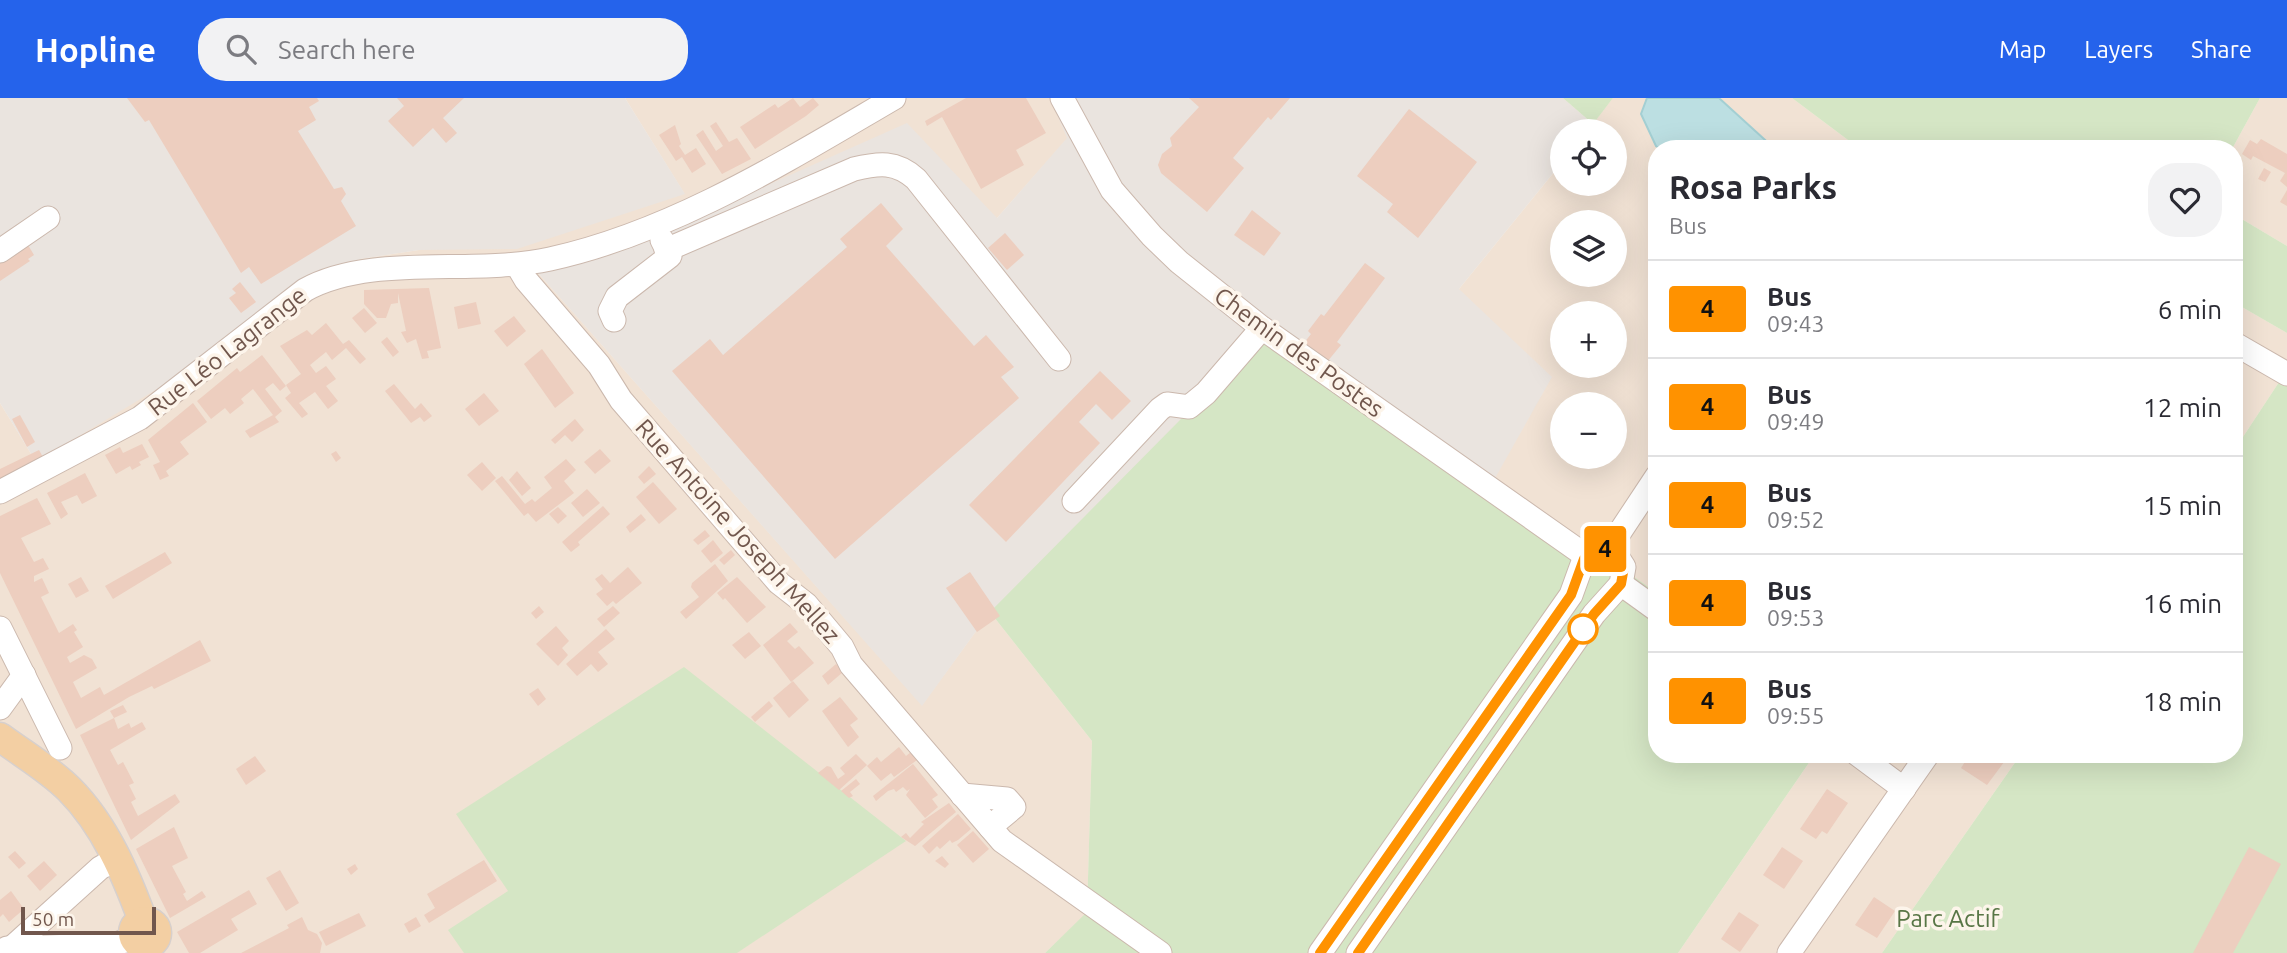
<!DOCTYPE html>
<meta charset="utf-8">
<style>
:root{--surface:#fff;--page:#f2f2f3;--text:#2b2b33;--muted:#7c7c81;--line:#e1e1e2;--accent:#2563eb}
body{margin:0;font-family:Ubuntu,sans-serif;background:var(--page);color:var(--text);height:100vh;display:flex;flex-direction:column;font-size:26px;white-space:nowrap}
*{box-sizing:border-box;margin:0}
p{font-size:23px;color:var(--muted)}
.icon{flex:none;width:38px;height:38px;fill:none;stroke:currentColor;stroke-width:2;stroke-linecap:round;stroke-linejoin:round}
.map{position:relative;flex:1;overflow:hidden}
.sheet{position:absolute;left:1648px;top:42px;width:595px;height:623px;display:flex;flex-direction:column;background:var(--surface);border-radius:28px;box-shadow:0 7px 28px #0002}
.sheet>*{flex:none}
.badge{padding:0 14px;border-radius:5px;font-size:24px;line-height:46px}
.buttons{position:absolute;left:1550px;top:21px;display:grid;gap:14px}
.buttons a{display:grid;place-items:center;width:77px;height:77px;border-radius:50%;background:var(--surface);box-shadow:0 7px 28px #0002;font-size:35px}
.scale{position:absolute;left:21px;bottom:18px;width:135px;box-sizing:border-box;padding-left:7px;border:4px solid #71574d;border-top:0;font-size:19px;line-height:24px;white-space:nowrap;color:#71574d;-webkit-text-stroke:5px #fdf5eb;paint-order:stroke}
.map>.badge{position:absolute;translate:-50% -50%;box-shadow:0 0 0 4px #fff}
.round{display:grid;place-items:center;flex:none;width:74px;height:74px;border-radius:28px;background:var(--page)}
.overview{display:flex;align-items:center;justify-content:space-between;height:119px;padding:0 21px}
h1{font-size:33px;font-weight:600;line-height:52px}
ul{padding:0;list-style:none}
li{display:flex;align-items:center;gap:21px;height:98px;padding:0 21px;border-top:2px solid var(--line)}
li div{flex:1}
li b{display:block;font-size:26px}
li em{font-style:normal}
li .badge{min-width:77px;font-weight:700;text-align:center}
header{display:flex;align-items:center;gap:42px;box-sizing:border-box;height:98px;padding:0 35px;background:var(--accent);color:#fff}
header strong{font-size:33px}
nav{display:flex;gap:38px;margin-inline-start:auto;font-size:24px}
.search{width:490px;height:63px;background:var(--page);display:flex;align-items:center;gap:18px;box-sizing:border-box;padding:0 24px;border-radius:28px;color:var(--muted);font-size:26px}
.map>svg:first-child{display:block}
.residential{fill:#f1e2d4;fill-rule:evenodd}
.industrial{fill:#eae4df}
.green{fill:#d5e6c5}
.water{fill:#bcdfe2;stroke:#a3cfd3;stroke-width:2}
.building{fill:#edcebf}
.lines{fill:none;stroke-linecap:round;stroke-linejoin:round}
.minor-casing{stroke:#cbb8ad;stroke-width:25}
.major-casing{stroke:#d7d0cd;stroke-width:31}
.minor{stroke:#fff;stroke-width:23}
.major{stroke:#f3cfa3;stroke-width:28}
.line-casing{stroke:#fff;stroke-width:16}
.line{stroke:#ff9200;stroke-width:10}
.stop-dot{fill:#fff;stroke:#ff9200;stroke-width:3.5}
.labels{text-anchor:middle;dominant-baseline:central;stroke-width:7;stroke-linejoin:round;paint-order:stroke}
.street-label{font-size:24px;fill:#71574d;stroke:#fdf5eb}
.park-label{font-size:24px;fill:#587646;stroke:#fdf5eb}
</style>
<header>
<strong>Hopline</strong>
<div class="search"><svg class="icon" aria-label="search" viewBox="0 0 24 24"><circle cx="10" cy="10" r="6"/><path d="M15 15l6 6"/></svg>Search here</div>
<nav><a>Map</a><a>Layers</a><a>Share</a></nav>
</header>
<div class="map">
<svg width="2287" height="855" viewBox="0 0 2287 855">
<rect width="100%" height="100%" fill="#faf0e5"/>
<g class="residential">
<path d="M625,0H1050L1068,40L997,120L704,117L653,138L538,175L922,607L990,514L1092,643L1087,815L1045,855H0V305L36,364L306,184L360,161L419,152L684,95Z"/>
<path d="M1613,0H1792L1860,51H1657V495L1494,382L1459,191L1563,63V86H1615V33H1587ZM1563,124H1615V177H1563ZM1563,215H1615V268H1563ZM1563,306H1615V359H1563Z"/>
<path d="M2260,0H2287V148L2235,117V51H2232Z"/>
<path d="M2235,205L2287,235V272L2235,351Z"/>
<path d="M1815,656H2021L1882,855H1678Z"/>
</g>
<g class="industrial">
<path d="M0,0H625L685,96L517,151L419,152L360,161L306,184L172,282L36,364L0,305Z"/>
<path d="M1050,0H1563L1593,26L1587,33H1563V63L1459,191L1552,279L1494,382L990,514L922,608L538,175L653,138L907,25L997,120L1067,40Z"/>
</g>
<g class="green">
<path d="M1563,0H1613L1593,26Z"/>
<path d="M1792,0H2260L2232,51H1970L1965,48L1962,51H1860Z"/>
<path d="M2235,117L2287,148V235L2235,205Z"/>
<path d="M1276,225L1657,495V656H1815L1678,855H1045L1087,814L1092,643L990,514Z"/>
<path d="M2287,272V855H1882L2021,656H2235V351Z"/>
<path d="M684,569L906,743L737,855H464L448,832L508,793L456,716Z"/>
</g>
<path class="water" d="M1647,0H1719L1775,51H1661L1656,48L1641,16Z"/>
<g class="building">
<path d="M127,0H317L319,3L309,9L316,22L298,33L334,91L342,89L346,96L341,103L356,128L261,186L249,169L241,175L149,22L145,24Z"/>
<path d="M397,0H464L443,20L457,35L446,45L433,30L413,49L388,23L404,8Z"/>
<path d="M793,0L800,9L813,0L819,7L806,18L755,51L740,29L775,6L778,10Z"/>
<path d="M966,0H1026L1046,35L1016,52L1024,67L981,91L942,19L927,28L925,23Z"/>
<path d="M1189,0H1290L1271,22L1268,19L1233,60L1244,70L1207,114L1161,75L1158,67L1162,56L1172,48L1170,40L1199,9Z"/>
<path d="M1409,11L1477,64L1418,140L1387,114L1393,106L1357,78Z"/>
<path d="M716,24L729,44L737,40L751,61L722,76L696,37L703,32L716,53L723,48L710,28Z"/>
<path d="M675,27L681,46L679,48L685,57L696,50L706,66L692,75L682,59L676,63L659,37Z"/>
<path d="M2261,41L2287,56V89L2280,83L2285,75L2253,58L2251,62L2242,56L2250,42L2257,46Z"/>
<path d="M2264,70L2271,74L2265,84L2258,81Z"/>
<path d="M2287,92V108L2280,104Z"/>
<path d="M881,105L903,131L886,148L974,248L986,237L1014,269L1001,279L1019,300L835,461L672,273L710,241L723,257L847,149L840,141Z"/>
<path d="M1252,112L1281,135L1264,158L1234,137Z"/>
<path d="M1005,135L1024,157L1007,172L988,150Z"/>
<path d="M28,147L34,157L28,161L30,163L0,183V165Z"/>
<path d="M1365,165L1385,180L1337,244L1341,247L1327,264L1304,245L1311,236L1308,233L1321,216L1324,218Z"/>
<path d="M240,184L256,204L241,215L229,200L236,195L232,191Z"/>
<path d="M429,190L441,250L427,253L429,260L422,261L416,241L407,245L401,234L406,233L398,195V205L391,206L386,220H377L364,206V192Z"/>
<path d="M476,204L481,226L458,231L454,209Z"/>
<path d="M364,210L377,225L365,235L352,220Z"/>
<path d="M514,218L526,233L507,249L494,233Z"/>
<path d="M326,225L343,246L349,242L366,261L360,266L346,250L332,262L326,254L310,267L316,275L326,268L336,281L326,288L338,303L328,311L315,294L299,305L308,316L302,320L285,300L291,295L286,287L301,276L280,248L307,232L312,237Z"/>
<path d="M387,239L399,254L393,259L381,244Z"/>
<path d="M542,251L574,295L555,310L524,266Z"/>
<path d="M262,257L286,288L280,293L273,285L265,291L282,313L275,319L279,324L250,340L245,333L273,317L253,291L241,301L244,305L230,316L225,310L211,321L197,303L237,270L240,274Z"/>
<path d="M1100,273L1131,303L1112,322L1096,306L1079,324L1100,345L1006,444L969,407Z"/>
<path d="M394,286L415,311L421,305L432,318L424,324L420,319L411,325L385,293Z"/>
<path d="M484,295L499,313L479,328L465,311Z"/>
<path d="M193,305L207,324L180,344L189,356L166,373L169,378L160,382L153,367L160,364L148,342Z"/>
<path d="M20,317L35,344L27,349L12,321Z"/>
<path d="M575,321L584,332L572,344L565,337L555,346L551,342Z"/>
<path d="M142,346L149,359L139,364L141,367L132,372L130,368L116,376L105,357L120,349L123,355Z"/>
<path d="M600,351L611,363L595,376L584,364Z"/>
<path d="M39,352L44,361L0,383V371Z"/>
<path d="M336,353L341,360L336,364L331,356Z"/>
<path d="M566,361L576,372L564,383L574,395L536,424L528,415L524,418L495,383L502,378L525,406L532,401L535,404L552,390L544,379Z"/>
<path d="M482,364L496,380L482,393L467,377Z"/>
<path d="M649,368L656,376L644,386L638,379Z"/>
<path d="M517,373L531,390L522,398L509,382Z"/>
<path d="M85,375L97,398L82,406L77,397L61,404L68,416L61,421L47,395Z"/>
<path d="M653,384L677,411L659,426L636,399Z"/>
<path d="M587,391L600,405L583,419L571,405Z"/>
<path d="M37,400L51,426L21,440L34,464L43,460L49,471L34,478V484L42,480L49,495L41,499L59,535L73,526L77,532L74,534L83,549L67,559L70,565L84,557L92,561L97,570L73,584L81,600L100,589L104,597L200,542L211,563L154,591L152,588L129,599L76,631L0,475V418Z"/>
<path d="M603,408L610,416L578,444L580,447L571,454L562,444Z"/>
<path d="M558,409L567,418L558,426L549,416Z"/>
<path d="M641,416L646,422L630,435L626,429Z"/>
<path d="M705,432L710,438L698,447L693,442Z"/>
<path d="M713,442L723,455L711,465L701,453Z"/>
<path d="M731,452L735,457L724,467L719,462Z"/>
<path d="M165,454L172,465L113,501L105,488Z"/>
<path d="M715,466L728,483L686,521L680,514L699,499L691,489L692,485Z"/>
<path d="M628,469L642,485L616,506L613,503L607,508L596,496L603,491L595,481L602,476L610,485Z"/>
<path d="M970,474L1000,518L977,534L946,490Z"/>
<path d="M81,479L89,493L76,500L68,486Z"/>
<path d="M737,479L766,509L747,525L725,500L723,502L717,495Z"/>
<path d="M539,508L544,514L536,521L531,515Z"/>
<path d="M613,508L620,515L604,529L597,521Z"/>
<path d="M790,525L798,534L787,543L795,551L799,548L814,565L791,584L763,547Z"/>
<path d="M556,528L569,543L562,550L568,557L558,568L536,546Z"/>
<path d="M606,531L615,541L598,554L608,566L598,574L591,566L577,578L566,566Z"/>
<path d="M749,534L761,548L745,561L732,547Z"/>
<path d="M836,566L843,574L828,587L822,578Z"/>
<path d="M793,583L809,602L789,620L773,600Z"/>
<path d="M538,590L546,601L538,608L529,596Z"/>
<path d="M840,599L858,621L850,627L859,639L848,649L822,613Z"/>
<path d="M769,603L773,608L755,624L751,619Z"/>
<path d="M123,607L127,614L114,620L110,613Z"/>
<path d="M114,620L118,631L129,625L131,630L142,624L146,631L110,652L118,667L123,664L134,685L129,687L136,701L131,704L138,718L175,696L180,704L131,742L80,637Z"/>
<path d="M899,649L906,658L911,654L917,662L894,679L891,675L881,683L867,668L877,659L881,664Z"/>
<path d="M856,656L867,667L839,692L818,675L827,668L831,669L838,681L845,676L840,670Z"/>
<path d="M1970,656H2010L1987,687L1961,670Z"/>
<path d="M255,658L266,673L246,687L236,671Z"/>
<path d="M913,666L938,697L932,701L938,709L925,720L906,697L910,691L907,693L903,689L896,694L894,691L888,693L876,703L873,698Z"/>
<path d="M856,681L860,686L850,694L853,698L849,700L841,693Z"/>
<path d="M1827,691L1848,705L1827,736L1822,733L1816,741L1800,731Z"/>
<path d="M949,705L956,714L915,748L901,739L906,735L910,740L924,726L921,724Z"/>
<path d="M958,716L971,731L958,742L952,745L950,742L940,751L937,748L929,756L922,748Z"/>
<path d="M174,729L188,760L172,768L186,794L183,796L187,803L202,793L206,799L170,820L136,751Z"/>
<path d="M973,733L989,751L973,765L957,747Z"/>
<path d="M1782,749L1803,763L1784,791L1763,777Z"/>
<path d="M2249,749L2281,766L2233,855H2193Z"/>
<path d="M15,753L26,765L19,771L8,759Z"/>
<path d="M942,758L949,766L945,770L935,763Z"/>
<path d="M484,762L497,783L429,825L424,817L435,810L427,796Z"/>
<path d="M44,763L57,777L40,793L27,778Z"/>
<path d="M355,766L358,771L351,777L347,771Z"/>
<path d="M280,772L299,805L286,813L266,780Z"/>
<path d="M249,792L257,806L231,821L238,832L200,855H189L177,834Z"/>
<path d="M11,793L24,811L9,824L3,816L0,819V802Z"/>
<path d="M1874,799L1895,813L1877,840L1855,827Z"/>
<path d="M1739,814L1759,827L1740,854L1721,841Z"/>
<path d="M359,815L366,828L326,848L319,834Z"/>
<path d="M302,819L308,832L317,836L322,845L320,855H241L289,830L287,827Z"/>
<path d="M416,819L421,828L409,835L404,826Z"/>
</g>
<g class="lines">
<g class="minor-casing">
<g id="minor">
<path d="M1062,0L1112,92L1152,138L1179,164L1262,230L1586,458"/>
<path d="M666,152L854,71C879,65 896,63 916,81L1059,261"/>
<path d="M0,153L48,120"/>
<path d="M517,167L526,182L599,267L621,302L779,485L806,506L842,549L851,567L1002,743L1160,855"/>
<path d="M614,222L610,213L617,199L670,158L662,142"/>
<path d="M2235,246L2287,276"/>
<path d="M0,394L140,320L305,192C372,155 471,178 550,161C673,134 786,63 894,0"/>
<path d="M1074,403L1160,311L1167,306L1189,309L1206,295L1262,230"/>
<path d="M1608,452L1657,378"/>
<path d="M1621,486L1657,512"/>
<path d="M0,530L60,650"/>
<path d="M0,610L24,577"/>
<path d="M1857,656L1904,691"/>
<path d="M962,697L1007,701L1014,709L990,729"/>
<path d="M7,850L113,847L133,840"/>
<path d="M6,855L100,770L116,761"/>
<path d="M1320,855L1571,497L1584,461L1598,451L1615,455L1624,469L1621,486L1594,516L1358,855"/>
<path d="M1789,855L1928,656"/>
</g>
</g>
<g class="major-casing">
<g id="major">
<path d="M0,639C23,656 49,671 69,691C105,727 126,777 143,823"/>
<circle cx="145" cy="835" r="12"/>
</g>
</g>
<use href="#minor" class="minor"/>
<use href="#major" class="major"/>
</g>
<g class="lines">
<g class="line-casing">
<path id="line" d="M1320,855L1571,497L1584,461L1598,451L1615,455L1624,469L1621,486L1594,516L1358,855"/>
</g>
<use href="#line" class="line"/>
</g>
<circle class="stop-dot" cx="1583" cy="531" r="14"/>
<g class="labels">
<g class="street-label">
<text transform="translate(227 253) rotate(-38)">Rue Léo Lagrange</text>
<text transform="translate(1299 254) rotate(36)">Chemin des Postes</text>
<text transform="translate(738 433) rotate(48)">Rue Antoine Joseph Mellez</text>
</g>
<g class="park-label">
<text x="1948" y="820">Parc Actif</text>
</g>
</g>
</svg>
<div class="buttons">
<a><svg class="icon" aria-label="locate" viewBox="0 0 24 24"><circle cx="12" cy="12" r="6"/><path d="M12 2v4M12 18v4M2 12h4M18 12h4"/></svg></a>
<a><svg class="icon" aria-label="layers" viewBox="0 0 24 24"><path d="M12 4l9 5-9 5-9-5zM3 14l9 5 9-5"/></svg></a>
<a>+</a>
<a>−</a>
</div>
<div class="scale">50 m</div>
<b class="badge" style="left:1605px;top:451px;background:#ff9200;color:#111">4</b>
<section class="sheet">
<div class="overview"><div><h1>Rosa Parks</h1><p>Bus</p></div><a class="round"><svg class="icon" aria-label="heart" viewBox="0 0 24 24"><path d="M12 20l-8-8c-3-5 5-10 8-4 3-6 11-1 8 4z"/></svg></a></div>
<ul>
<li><span class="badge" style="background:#ff9200;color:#111">4</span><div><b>Bus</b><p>09:43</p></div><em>6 min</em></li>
<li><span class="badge" style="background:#ff9200;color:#111">4</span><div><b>Bus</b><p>09:49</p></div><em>12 min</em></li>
<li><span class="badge" style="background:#ff9200;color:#111">4</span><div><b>Bus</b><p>09:52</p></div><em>15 min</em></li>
<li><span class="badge" style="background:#ff9200;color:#111">4</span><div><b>Bus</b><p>09:53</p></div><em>16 min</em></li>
<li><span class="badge" style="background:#ff9200;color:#111">4</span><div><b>Bus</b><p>09:55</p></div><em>18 min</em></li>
</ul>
</section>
</div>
